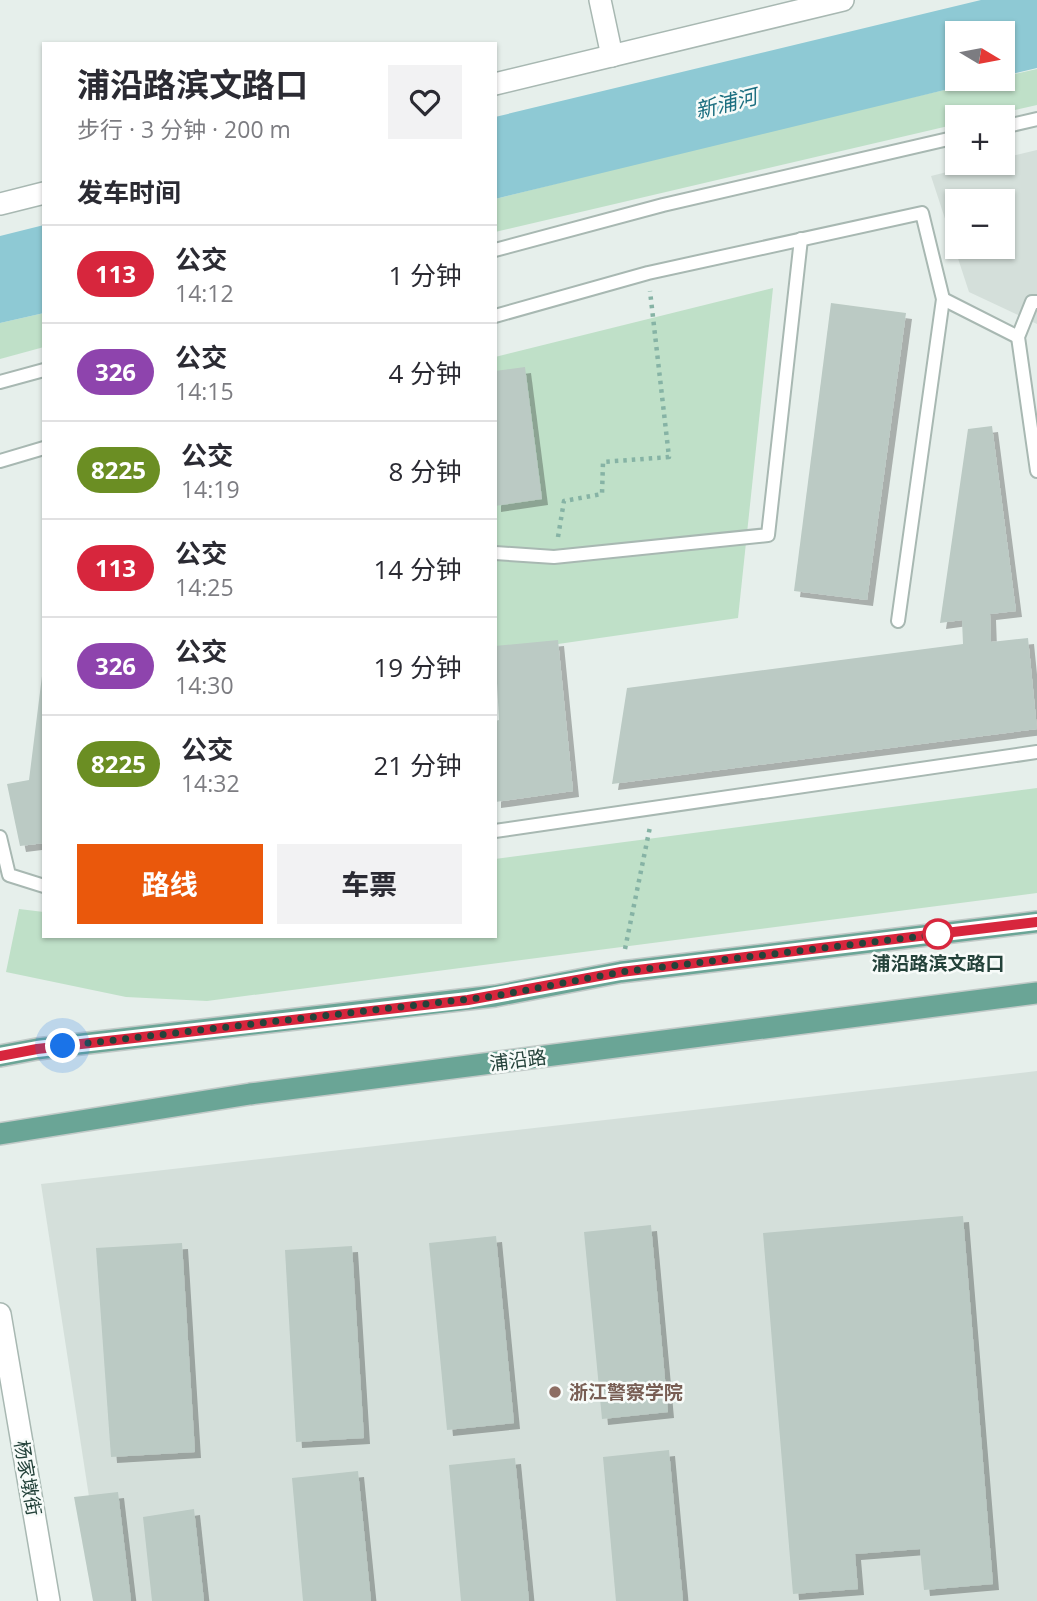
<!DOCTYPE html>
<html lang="zh">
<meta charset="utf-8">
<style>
:root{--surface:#fff;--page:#f2f2f3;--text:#2b2b33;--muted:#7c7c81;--line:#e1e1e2;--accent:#ea580c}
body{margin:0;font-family:"Open Sans","Noto Sans SC",sans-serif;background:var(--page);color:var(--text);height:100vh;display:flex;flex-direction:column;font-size:26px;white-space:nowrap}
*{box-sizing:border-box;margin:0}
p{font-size:23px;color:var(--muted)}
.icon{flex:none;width:38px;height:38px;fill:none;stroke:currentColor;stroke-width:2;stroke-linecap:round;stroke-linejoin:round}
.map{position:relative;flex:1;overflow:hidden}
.panel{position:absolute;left:42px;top:42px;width:455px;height:896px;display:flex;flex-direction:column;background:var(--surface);border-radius:0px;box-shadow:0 2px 5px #0004}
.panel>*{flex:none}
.badge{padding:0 14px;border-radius:23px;font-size:24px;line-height:46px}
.needle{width:46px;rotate:100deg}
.controls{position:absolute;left:945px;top:21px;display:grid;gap:14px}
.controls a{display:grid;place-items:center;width:70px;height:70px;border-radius:0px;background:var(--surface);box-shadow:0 2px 5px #0004;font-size:35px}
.you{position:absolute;width:35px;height:35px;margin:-18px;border:5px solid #fff;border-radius:50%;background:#1a73e8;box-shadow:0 0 0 10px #1a73e833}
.map>.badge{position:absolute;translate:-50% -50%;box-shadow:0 0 0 4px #fff}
h2{padding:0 35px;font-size:26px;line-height:63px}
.round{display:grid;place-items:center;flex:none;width:74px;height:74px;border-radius:0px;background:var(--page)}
.head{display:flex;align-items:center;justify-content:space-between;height:119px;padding:0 35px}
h1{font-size:33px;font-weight:700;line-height:52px}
.action{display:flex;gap:14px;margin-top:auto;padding:14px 35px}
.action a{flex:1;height:80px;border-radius:0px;background:var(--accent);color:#fff;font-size:28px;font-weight:700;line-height:80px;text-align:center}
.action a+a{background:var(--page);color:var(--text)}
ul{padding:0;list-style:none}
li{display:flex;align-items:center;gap:21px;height:98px;padding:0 35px;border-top:2px solid var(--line)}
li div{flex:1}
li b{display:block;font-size:26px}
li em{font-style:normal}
li .badge{min-width:77px;font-weight:700;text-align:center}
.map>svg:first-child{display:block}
.built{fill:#d4dfda;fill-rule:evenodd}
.green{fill:#bfe0c8}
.water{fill:#8ec9d4}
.building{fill:#bbcac4;filter:url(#shadow)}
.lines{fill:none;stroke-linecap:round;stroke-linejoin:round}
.lane-casing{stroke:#a8b8b2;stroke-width:16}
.street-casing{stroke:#a8b8b2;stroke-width:24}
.primary-casing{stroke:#c2cac8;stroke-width:24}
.path{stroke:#86b3a5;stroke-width:4.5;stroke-dasharray:3.5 5;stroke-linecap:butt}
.lane{stroke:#fff;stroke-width:12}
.street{stroke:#fff;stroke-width:21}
.primary{stroke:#6aa596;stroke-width:21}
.line-casing{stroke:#fff;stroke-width:16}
.line{stroke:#d7263d;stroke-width:10}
.walk{stroke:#24423a;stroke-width:7;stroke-dasharray:0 12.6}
.stop-dot{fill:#fff;stroke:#d7263d;stroke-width:3.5}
.education-dot{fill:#8d6e63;stroke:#f7fbf9;stroke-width:2.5}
.labels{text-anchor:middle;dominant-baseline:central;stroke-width:5;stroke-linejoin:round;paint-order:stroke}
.stop-label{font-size:19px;font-weight:bold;fill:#24423a;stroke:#f7fbf9}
.street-label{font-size:19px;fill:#24423a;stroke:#f7fbf9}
.education-label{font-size:19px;font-weight:bold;fill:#785e54;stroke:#f7fbf9;text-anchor:start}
.water-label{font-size:21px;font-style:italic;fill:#1c6f80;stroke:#f7fbf9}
</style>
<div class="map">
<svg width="1037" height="1601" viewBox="0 0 1037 1601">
<defs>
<filter id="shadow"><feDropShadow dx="6" dy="6" stdDeviation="0" flood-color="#0004"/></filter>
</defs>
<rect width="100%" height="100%" fill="#e6efeb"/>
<g class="built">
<path d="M1037,150V324L969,292L931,176L983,163H1003V158ZM957,201H1003V247H957Z"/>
<path d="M1037,1071V1601H105L41,1184Z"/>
</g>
<g class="green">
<path d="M1037,69V105L984,117H957V124L495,232V199L782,127Z"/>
<path d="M773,288L738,618L495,653V357Z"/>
<path d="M44,313V347L0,359V323Z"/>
<path d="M1037,788V893L207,1001L126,997L6,972L19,909L44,912V936H495V859Z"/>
</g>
<g class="water">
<path d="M981,0H1037V68L1003,76V33H957V79H990L495,199V117Z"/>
<path d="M44,225V313L0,323V236Z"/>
</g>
<g class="building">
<path d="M831,303L906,313L867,600L794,591Z"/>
<path d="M525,367L542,499L495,506V371Z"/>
<path d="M992,426L1016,611L990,614L991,642L1028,638L1037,729L612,784L627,688L963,644L962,620L940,623L968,429Z"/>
<path d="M558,640L573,791L495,802V721L499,720L495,646Z"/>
<path d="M42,676L44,843L20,846L7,784L29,780Z"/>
<path d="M963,1216L993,1584L924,1590L920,1549L855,1554L858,1589L793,1594L763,1233Z"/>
<path d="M651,1225L668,1412L602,1419L584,1232Z"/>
<path d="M496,1236L514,1423L447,1430L429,1243Z"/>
<path d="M182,1243L195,1452L111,1457L96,1248Z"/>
<path d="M352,1246L364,1438L296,1442L285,1250Z"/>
<path d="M669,1450L683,1601H616L603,1457Z"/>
<path d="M515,1458L529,1601H461L449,1465Z"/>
<path d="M358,1471L371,1601H303L292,1478Z"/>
<path d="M118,1492L131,1601H93L74,1497Z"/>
<path d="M194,1509L204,1601H152L143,1517Z"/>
</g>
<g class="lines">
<g class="lane-casing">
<g id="lane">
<path d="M1003,127L1037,119"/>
<path d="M495,250L663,205L957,137"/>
<path d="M943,299L1018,337"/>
<path d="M1037,302H1032L1018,337L1037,471"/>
<path d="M495,316L648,273L922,213L943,299L898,621"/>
<path d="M0,382L44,370"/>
<path d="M0,461L44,448"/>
<path d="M495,553L554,557L768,535L801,239"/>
<path d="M495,831L1037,752"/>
<path d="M0,837L9,875L44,886"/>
</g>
</g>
<g class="street-casing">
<g id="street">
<path d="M600,0L612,56"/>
<path d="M495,84L843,0"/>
<path d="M0,204L44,193"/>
<path d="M0,1314L49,1601"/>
</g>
</g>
<g class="primary-casing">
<g id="primary">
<path d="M0,1056L37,1049L495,996L621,972L1037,922"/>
<path d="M0,1134L250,1094L1037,993"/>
</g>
</g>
<g class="path">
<path d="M558,537L564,501L602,494L603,462L669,457L650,291"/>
<path d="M625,949L650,827"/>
</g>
<use href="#lane" class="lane"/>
<use href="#street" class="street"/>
<use href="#primary" class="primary"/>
</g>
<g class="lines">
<g class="line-casing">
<path id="line" d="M0,1056L37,1049L468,1000L621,972L1037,922"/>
</g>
<use href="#line" class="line"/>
<path class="walk" d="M63,1046L495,996L621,972L948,933L938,934"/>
</g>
<circle class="stop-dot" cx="938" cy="934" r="14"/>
<circle class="education-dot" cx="555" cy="1392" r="7"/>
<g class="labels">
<g class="stop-label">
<text x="938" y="963">浦沿路滨文路口</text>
</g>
<g class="street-label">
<text transform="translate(518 1060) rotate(-7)">浦沿路</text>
<text transform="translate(28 1478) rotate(80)">杨家墩街</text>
</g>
<g class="education-label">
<text x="569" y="1392">浙江警察学院</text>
</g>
<g class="water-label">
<text transform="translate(726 103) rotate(-14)">新浦河</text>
</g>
</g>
</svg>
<div class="controls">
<a><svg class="needle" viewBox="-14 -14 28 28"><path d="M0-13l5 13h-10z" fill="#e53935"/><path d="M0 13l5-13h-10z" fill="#7c7c81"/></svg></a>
<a>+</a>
<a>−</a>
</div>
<div class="you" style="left:63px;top:1046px"></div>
<section class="panel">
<div class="head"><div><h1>浦沿路滨文路口</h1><p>步行 · 3 分钟 · 200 m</p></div><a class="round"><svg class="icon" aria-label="heart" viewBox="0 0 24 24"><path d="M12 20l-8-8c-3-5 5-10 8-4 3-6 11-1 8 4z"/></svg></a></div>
<h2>发车时间</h2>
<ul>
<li><span class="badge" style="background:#d7263d;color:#fff">113</span><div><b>公交</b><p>14:12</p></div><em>1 分钟</em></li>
<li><span class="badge" style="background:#8e44ad;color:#fff">326</span><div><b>公交</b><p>14:15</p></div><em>4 分钟</em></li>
<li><span class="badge" style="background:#6b8e23;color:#fff">8225</span><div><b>公交</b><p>14:19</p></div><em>8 分钟</em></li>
<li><span class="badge" style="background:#d7263d;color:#fff">113</span><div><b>公交</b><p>14:25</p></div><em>14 分钟</em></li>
<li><span class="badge" style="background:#8e44ad;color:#fff">326</span><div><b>公交</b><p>14:30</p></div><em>19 分钟</em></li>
<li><span class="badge" style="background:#6b8e23;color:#fff">8225</span><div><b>公交</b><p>14:32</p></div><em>21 分钟</em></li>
</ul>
<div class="action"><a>路线</a><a>车票</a></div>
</section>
</div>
